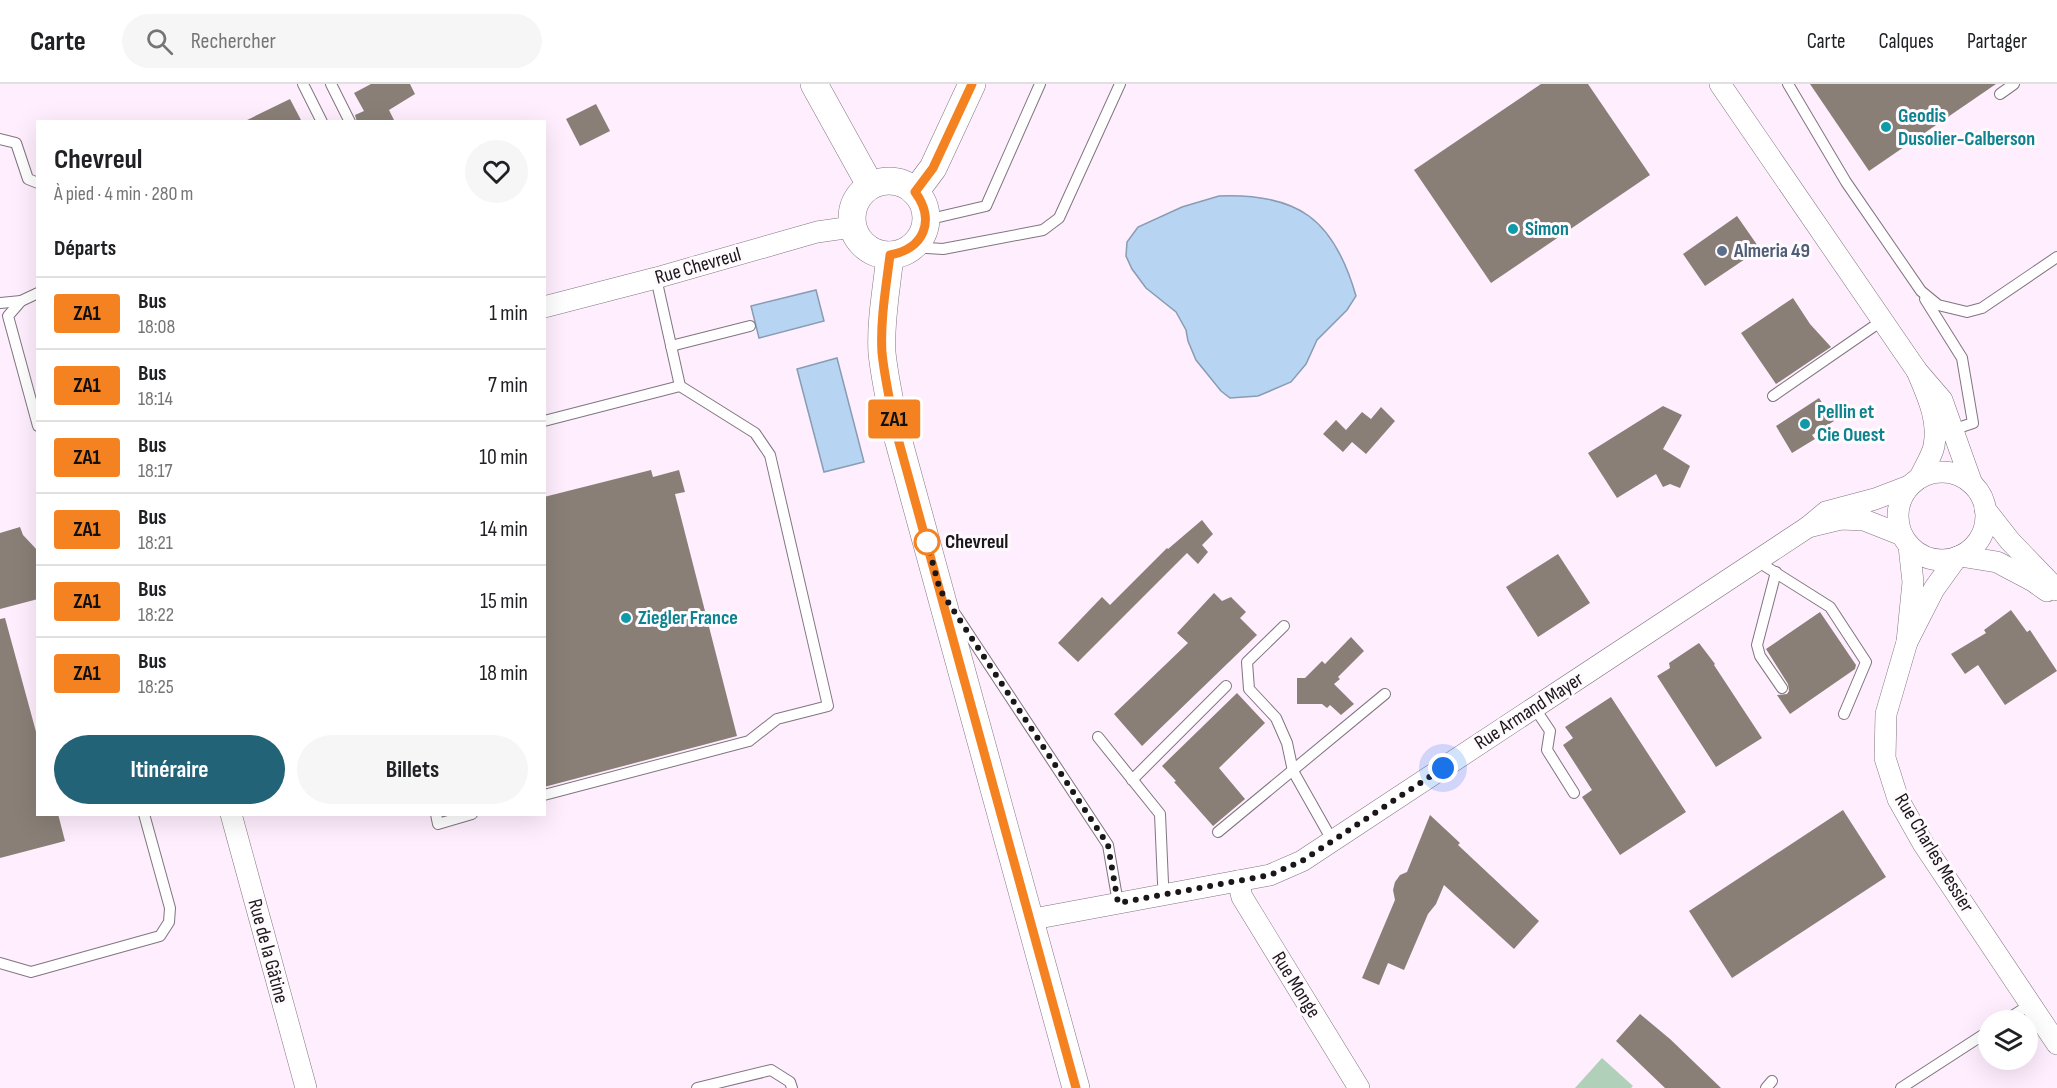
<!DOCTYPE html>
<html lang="fr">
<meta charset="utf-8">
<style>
:root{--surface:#fff;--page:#f6f6f6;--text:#202124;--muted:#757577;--line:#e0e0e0;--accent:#226377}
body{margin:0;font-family:"Sofia Sans Condensed",sans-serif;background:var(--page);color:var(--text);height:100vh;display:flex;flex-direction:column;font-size:22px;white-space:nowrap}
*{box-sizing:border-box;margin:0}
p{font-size:20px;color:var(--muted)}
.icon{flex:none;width:33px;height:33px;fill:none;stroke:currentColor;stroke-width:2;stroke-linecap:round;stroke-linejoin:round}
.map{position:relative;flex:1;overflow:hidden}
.sheet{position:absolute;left:36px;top:36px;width:510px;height:696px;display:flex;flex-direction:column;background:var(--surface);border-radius:0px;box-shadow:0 6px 24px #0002}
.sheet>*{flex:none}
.badge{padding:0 12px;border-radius:4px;font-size:21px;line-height:39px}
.controls{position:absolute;left:1978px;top:926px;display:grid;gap:12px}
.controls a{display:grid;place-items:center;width:60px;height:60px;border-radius:50%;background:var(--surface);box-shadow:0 6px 24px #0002;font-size:30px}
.you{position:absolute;width:30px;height:30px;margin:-15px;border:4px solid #fff;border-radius:50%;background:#1a73e8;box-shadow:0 0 0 9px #1a73e833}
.map>.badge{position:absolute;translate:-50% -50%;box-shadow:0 0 0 3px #fff}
h2{padding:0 18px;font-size:22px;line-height:54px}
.round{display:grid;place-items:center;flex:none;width:63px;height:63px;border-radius:32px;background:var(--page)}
.head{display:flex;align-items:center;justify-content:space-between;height:102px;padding:0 18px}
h1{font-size:28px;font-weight:700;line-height:45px}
.action{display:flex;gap:12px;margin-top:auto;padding:12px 18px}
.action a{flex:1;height:69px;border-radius:36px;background:var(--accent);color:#fff;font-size:24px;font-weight:700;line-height:69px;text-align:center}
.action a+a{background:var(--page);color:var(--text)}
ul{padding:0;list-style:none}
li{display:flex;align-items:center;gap:18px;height:72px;padding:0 18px;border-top:2px solid var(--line)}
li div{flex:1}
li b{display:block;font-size:22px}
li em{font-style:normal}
li .badge{min-width:66px;font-weight:700;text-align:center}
header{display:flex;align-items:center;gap:36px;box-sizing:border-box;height:84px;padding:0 30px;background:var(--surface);border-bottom:2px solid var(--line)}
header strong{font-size:28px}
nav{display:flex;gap:33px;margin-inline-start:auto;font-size:21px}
.search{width:420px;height:54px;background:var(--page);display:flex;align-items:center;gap:15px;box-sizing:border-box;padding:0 21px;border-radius:33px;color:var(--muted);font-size:22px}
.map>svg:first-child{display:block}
.built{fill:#ffeefe;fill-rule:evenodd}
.green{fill:#b0d0ba}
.water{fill:#b7d5f3;stroke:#889cb2;stroke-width:1.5}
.building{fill:#897f76}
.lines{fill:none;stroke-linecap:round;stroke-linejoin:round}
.service-casing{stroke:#7f767f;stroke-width:12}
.minor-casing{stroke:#7f767f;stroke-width:22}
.tertiary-casing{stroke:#7f767f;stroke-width:28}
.service{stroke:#fff;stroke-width:10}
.minor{stroke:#fff;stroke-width:21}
.tertiary{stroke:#fff;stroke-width:27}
.line-casing{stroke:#fff;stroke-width:14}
.line{stroke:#f58220;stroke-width:9}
.walk{stroke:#1a161a;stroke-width:6;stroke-dasharray:0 10.8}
.culture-dot{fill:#0f9aa8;stroke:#fefafe;stroke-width:2}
.service-dot{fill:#5c6f8a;stroke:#fefafe;stroke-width:2}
.stop-dot{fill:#fff;stroke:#f58220;stroke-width:3}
.labels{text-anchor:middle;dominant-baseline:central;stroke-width:6;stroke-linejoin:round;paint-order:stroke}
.culture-label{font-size:20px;font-weight:bold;fill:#0d838f;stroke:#fefafe;text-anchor:start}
.service-label{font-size:20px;font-weight:bold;fill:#4e5e75;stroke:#fefafe;text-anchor:start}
.street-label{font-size:20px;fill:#1a161a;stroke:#fefafe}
.stop-label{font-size:20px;font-weight:bold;fill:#1a161a;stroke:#fefafe;text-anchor:start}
</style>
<header>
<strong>Carte</strong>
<div class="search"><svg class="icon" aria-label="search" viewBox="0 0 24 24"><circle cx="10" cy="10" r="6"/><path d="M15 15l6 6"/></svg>Rechercher</div>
<nav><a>Carte</a><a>Calques</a><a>Partager</a></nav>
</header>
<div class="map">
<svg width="2057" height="1004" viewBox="0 0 2057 1004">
<rect width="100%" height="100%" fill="#fefafe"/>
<path class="built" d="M0,0H2057V1004H0ZM38,38H544V730H38ZM1989,936H2028V975H1989Z"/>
<path class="green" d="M1602,974L1633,1002L1631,1004H1575Z"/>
<g class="water">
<path d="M1219,112C1298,109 1334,135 1356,212L1347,226L1317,256L1306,280L1291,298L1258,312L1230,314L1221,307L1196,276L1188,257L1186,246L1176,228L1146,204L1132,185L1126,172L1127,158L1138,143L1182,123Z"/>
<path d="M816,206L824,237L759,254L751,222Z"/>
<path d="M837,274L864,378L824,388L797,285Z"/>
</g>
<g class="building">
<path d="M371,0H410L415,10L389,26L395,38H357L355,31L364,27L354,9Z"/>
<path d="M1541,0H1588L1650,91L1491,199L1414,86Z"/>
<path d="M1810,0H1996L1869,87Z"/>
<path d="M290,15L302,38H243Z"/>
<path d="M596,20L610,47L580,62L566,35Z"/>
<path d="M1737,132L1760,165L1705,202L1683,170Z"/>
<path d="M1793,214L1810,240L1831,263L1776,300L1741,249Z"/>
<path d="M1819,314L1834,337L1812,351L1815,355L1792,369L1776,342Z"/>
<path d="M1663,322L1682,331L1663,365L1690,382L1680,404L1670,400L1663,403L1656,390L1617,414L1588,369Z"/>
<path d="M1381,323L1395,337L1366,370L1352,358L1343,368L1323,350L1336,336L1346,346L1362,328L1371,335Z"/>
<path d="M651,386L653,393L679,386L685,408L675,410L737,652L544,703V413Z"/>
<path d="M1202,436L1213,450L1202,461L1208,468L1198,480L1187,469L1078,578L1058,559L1102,513L1110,521L1167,464L1168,465Z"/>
<path d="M20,443L23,451L38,467V515L0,525V449Z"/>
<path d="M1558,470L1590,519L1538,553L1506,503Z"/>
<path d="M1214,509L1222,517L1231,513L1246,528L1240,534L1257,551L1142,662L1114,630L1188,559L1177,549Z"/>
<path d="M2011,526L2027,548L2030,546L2057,587L2005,621L1978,581L1965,590L1951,570L1986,549L1984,546Z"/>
<path d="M1820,528L1856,581L1855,585L1790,630L1777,611L1787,610L1789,607L1788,600L1766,565Z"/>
<path d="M5,534L38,655V730H58L65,757L0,774V535Z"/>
<path d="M1351,553L1364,567L1338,593L1340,595L1334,600L1354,620L1341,631L1330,621L1327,624L1322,620H1297V594H1305L1322,577L1325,580Z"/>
<path d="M1699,559L1715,580L1714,581L1762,654L1716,683L1657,592L1670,584L1669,579Z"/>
<path d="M1237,609L1265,639L1219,684L1245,715L1213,742L1174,698L1176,697L1162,682Z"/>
<path d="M1611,613L1686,728L1620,771L1582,713L1592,706L1563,661L1573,654L1565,643Z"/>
<path d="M1843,726L1886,793L1732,894L1689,827Z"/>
<path d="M1430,731L1460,759L1458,761L1539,837L1514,865L1444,801L1436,820L1428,830L1404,886L1388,879L1379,901L1362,894L1395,816L1393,806L1395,798L1400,791L1407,788Z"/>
<path d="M1640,930L1670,955L1721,1004H1665L1616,957Z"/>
</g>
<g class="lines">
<g class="service-casing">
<g id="service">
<path d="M303,0L322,38"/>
<path d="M331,0L350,38"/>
<path d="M1788,0L1846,98L1921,207L1938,221L1967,228L1982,224L2057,173"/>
<path d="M2000,10L2014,0"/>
<path d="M0,55L16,59L28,95L38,99"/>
<path d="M926,136L986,122L1040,0"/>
<path d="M915,159L927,164L943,165L1043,146L1059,134L1120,0"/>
<path d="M38,209L21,217L8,232L38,342"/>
<path d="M1925,215L1962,274L1973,339L1952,346"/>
<path d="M0,219L21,217"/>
<path d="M671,262L750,242"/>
<path d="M1773,312L1883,236"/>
<path d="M544,337L680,302L656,194"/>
<path d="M1757,477L1830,523L1866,578L1844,630"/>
<path d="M1776,488L1757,561L1760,572L1782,604"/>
<path d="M956,531L1108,761L1118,819"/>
<path d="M1284,542L1247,578L1249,605L1276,634L1287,659L1293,687L1332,756"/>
<path d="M1534,623L1550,647L1547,666L1574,709"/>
<path d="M1098,653L1160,730L1163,799L1165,810"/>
<path d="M1132,696L1226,602"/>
<path d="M544,711L749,657L777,635L828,622L770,371L755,349L680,302"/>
<path d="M436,730L438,740L472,730"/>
<path d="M1218,748L1385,610"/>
<path d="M0,879L31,888L160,852L169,838L170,824L144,730"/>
<path d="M2006,936L2031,920"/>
<path d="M697,1004L771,986L790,998L792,1004"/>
<path d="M1766,1004L1772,997"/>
<path d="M1901,1004L1989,947"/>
</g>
</g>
<g class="minor-casing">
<g id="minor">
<path d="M1720,0L1917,287"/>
<path d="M544,223L656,194L817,148L852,143"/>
<circle cx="1942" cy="432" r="44"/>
<path d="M1920,393C1924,384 1932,372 1934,362C1939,335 1927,311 1917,287L1942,316L1972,400"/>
<path d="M1985,425L2010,457L2057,506"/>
<path d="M1902,451L1864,436L1841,435L1808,443L1826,428L1875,415L1909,402"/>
<path d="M1909,462L1913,498L1907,558L1934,505L1957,473"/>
<path d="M1960,472L1997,478L2033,497L2047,507"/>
<path d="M1907,558L1886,630L1885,674L1898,715L1924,761L2057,960"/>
<path d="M231,730L306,1004"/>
<path d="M1238,797L1242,813L1359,1004"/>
<path d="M1031,837L1044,833L1270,791L1302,777L1808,443"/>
</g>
</g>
<g class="tertiary-casing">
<g id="tertiary">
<path d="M814,0L870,101"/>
<circle cx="889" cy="134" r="37"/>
<path d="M915,108L933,84L972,0"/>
<path d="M890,171C887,203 880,237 882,269C885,297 891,324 897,351L1076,1004"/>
</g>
</g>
<use href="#service" class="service"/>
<use href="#minor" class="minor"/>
<use href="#tertiary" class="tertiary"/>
</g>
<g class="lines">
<g class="line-casing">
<path id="line" d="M972,0L933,84L915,108C936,136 924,165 890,171C886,203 880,237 882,269C885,297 891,324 897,351L1076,1004"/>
</g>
<use href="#line" class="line"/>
<path class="walk" d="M927,458L940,506L1108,761L1118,819L1270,791L1302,777L1443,684"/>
</g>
<g class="culture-dot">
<circle cx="1886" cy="43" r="6"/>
<circle cx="1513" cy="145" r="6"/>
<circle cx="1805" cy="340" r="6"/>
<circle cx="626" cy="534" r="6"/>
</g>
<circle class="service-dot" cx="1722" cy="167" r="6"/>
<circle class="stop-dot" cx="927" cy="458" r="12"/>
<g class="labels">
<g class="culture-label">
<text x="1898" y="32">Geodis<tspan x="1898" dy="23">Dusolier-Calberson</tspan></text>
<text x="1525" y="145">Simon</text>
<text x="1817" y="328">Pellin et<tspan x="1817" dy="23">Cie Ouest</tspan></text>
<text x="638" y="534">Ziegler France</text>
</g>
<g class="service-label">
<text x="1734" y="167">Almeria 49</text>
</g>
<g class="street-label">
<text transform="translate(698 182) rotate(-16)">Rue Chevreul</text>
<text transform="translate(1529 627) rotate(-33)">Rue Armand Mayer</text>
<text transform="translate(1934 769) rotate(59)">Rue Charles Messier</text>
<text transform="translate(268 867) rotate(75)">Rue de la Gâtine</text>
<text transform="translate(1296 901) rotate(58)">Rue Monge</text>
</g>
<g class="stop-label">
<text x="945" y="458">Chevreul</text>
</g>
</g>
</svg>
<div class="controls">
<a><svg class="icon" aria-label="layers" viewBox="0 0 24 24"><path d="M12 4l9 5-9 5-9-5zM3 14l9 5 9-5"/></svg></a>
</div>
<div class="you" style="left:1443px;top:684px"></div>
<b class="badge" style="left:894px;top:335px;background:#f58220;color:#111">ZA1</b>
<section class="sheet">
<div class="head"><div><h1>Chevreul</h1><p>À pied · 4 min · 280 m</p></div><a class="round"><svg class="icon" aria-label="heart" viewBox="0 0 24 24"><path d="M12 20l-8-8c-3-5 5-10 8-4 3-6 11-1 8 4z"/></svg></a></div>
<h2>Départs</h2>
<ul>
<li><span class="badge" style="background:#f58220;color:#111">ZA1</span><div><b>Bus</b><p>18:08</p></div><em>1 min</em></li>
<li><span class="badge" style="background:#f58220;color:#111">ZA1</span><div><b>Bus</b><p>18:14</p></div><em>7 min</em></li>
<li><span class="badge" style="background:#f58220;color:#111">ZA1</span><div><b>Bus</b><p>18:17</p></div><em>10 min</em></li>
<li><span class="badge" style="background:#f58220;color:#111">ZA1</span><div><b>Bus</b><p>18:21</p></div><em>14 min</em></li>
<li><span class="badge" style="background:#f58220;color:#111">ZA1</span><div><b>Bus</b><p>18:22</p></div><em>15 min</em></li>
<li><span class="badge" style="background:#f58220;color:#111">ZA1</span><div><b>Bus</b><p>18:25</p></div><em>18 min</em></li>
</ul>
<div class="action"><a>Itinéraire</a><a>Billets</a></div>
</section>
</div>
